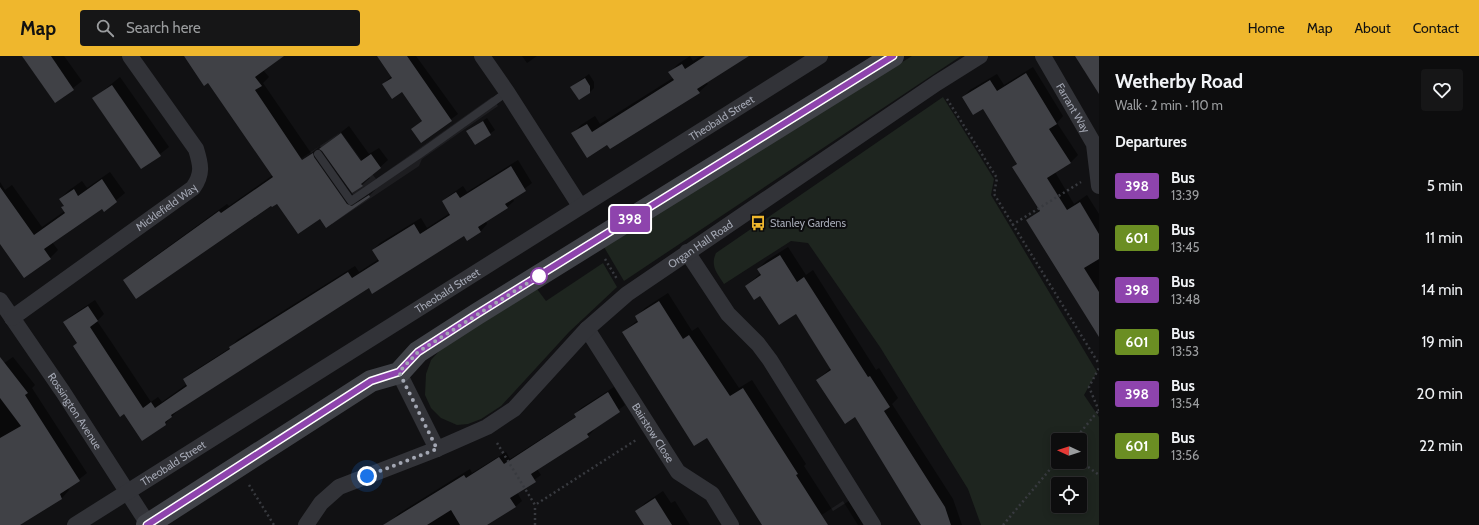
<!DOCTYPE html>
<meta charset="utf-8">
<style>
:root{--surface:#0d0d0e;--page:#161617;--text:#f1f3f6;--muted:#9a9c9e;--line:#2d2d2e;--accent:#efb72d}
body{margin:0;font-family:Cabin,sans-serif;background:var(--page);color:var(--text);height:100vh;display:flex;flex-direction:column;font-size:15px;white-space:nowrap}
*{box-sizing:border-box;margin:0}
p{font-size:13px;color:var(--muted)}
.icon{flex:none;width:22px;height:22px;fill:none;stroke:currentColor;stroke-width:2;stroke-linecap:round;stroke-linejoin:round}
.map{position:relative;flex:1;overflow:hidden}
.sheet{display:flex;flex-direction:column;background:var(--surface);width:380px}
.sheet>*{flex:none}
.badge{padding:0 8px;border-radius:3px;font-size:14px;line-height:26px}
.needle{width:26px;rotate:273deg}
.tools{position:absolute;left:1051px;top:377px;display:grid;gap:8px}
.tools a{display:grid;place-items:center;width:36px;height:36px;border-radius:4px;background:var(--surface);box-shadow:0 2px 10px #0003,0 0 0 1px var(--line);font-size:20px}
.you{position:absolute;width:20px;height:20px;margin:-10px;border:3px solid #fff;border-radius:50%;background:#1a73e8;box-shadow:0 0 0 6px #1a73e833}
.map>.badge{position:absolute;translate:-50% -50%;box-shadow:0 0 0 2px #fff}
h2{padding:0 16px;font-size:15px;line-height:36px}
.round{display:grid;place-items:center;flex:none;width:42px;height:42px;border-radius:4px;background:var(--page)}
.overview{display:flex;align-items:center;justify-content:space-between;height:68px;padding:0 16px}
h1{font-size:19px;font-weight:700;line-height:30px}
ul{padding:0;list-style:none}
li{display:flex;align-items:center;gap:12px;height:52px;padding:0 16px}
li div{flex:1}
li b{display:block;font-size:15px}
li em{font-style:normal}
li .badge{min-width:44px;font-weight:700;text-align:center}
header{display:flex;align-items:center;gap:24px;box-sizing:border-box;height:56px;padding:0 20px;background:var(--accent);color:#111}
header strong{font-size:19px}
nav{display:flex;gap:22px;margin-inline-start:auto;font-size:14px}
.search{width:280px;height:36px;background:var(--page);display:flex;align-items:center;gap:10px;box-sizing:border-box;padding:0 14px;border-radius:4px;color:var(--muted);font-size:15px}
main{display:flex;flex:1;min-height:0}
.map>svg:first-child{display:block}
.built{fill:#1d1d20}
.green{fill:#1e251f;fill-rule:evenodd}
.shadow{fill:#0007}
.building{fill:#404146}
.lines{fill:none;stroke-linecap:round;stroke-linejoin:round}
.path{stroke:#383a3f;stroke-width:2.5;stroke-dasharray:2 3;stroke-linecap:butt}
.lane{stroke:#323338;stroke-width:8}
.street{stroke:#323338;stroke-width:16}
.secondary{stroke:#404248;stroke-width:22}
.line-casing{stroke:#fff;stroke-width:9}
.line{stroke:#8e44ad;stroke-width:6}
.walk{stroke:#a3a7b3;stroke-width:4;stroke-dasharray:0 7.2}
.stop-dot{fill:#fff;stroke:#8e44ad;stroke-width:2}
.labels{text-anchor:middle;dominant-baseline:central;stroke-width:4;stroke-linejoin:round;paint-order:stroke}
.street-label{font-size:11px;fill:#a3a7b3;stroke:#0c0c0e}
.poi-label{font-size:11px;fill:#a3a7b3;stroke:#0c0c0e;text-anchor:start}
</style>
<header>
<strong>Map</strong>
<div class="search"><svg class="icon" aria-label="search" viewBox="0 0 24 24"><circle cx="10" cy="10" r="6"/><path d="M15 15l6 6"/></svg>Search here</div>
<nav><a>Home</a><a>Map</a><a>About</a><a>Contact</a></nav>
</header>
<main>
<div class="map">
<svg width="1099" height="469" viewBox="0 0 1099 469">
<rect width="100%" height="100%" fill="#111113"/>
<g class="built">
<path d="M492,41L498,50L422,103L419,110L332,168L291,109L341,76L376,123Z"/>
<path d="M843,445L858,469H806Z"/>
</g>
<g class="green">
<path d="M912,0H961L624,225L604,191Z"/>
<path d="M943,41L994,123L991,139L1097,316L1084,339L1099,361V469H981L968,433L880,291L808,187L791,185L724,228C717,217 710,210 716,197ZM1058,384H1080V406H1058ZM1058,428H1080V450H1058Z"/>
<path d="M603,207L617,231L569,276L501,350L481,363L468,368L457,369L441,362L431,352L425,339L426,318L431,304L443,291L537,233L546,245Z"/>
</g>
<g class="shadow">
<path d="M23,0H64L82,25L55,46Z"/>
<path d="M184,0H283L263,14L269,21L263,27L311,97L320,90L321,92L349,70L369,98L379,92L388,104L369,121L370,122L362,129L352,137L354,141L360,143L376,133L369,140L347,152L326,171L321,161L277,146L137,242L124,224L132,217L227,148L229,150L273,119L208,26Z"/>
<path d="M378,0H416L458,58L421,86L412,73L423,64L402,35L383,28L392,20Z"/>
<path d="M522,0H537L527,7Z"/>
<path d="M690,0L693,5L701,0H747L706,26L708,28L699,36L608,88L573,77L581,69L595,60L600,68L673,22L670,16L678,8Z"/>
<path d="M1033,11L1063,60L1057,67L1078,99L1071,106L1055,116L1074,148L1087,139L1099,158V273L1028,164L1040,154L1013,111L1017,107L983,52L963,41L970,34L997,18L1004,29Z"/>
<path d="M589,18L594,26V32L590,36L571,31Z"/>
<path d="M120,21L169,91L142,112L93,43Z"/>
<path d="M487,62L495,74L475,88L468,75Z"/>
<path d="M518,104L532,127L512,142L514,145L507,151L486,165L487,168L481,175L467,183L464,179L369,231L178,354L165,368L142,383L65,267L71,260L95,244L104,258L97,265L112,287L151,346L158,341L162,346L187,328L184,323L191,317L230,292L237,284L355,210L359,216L379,203L373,194L380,187L421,162L427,172L450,157L443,145L450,139L463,130L467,136Z"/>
<path d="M110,116L125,137L104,154L102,152L52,186L58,194L50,202L0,186V126L5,134L12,129L42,171L65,155V150L60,143L68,135L82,125L87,132Z"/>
<path d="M788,191L806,219L813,214L876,314L879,312L898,342L892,348L953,443L962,469H922L855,360L817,324L831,312L796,257L746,230L761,217L758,213L766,205Z"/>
<path d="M668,237L692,275L698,271L739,332L752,324L806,408L804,410L833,455L852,443L865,469H764L708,380L623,276L638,264L636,261L645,252Z"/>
<path d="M13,301L35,329L32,332L87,417L68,432L69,434L62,442L18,469H0V310Z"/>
<path d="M614,331L625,349L593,373L594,374L588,380L537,413L541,419L517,436L522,445L516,450L486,469H394L392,464L398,458L470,413L472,417L506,396L510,403L577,360L575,358L581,352Z"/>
<path d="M663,435L671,447L675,445L690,469H645L637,455L645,447Z"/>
</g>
<g class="building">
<path d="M22,0H51L74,34L55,47Z"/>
<path d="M184,0H284L255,21L262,30L255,34L302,104L313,97L314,101L347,148L352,150L369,139L370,141L326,172L320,163L298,178L277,148L272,151L271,150L136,243L123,224L219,155L221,157L273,121L208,27L204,30Z"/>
<path d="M377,0H407L452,65L421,87L411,73L422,65L402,36L392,43L382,28L392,22Z"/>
<path d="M705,0H749L697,33L700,37L610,93L607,89L587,102L571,77L587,68L592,76L674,24L668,16L682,8L685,13Z"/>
<path d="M1075,0H1099V38Z"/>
<path d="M1026,17L1057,68L1049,73L1071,107L1047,122L1067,154L1080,146L1099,178V203L1084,212L1099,236V281L1026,164L1040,155L1012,111L1017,108L983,53L973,59L962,41L990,24L997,35Z"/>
<path d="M585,22L590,30V37L579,44L570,31Z"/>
<path d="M112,29L161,100L141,113L92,42Z"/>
<path d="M483,65L491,79L475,89L466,75Z"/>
<path d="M341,77L361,105L371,98L381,112L361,128L363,130L352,137L322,95L319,93Z"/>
<path d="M511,110L526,135L505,148L508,152L478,171L481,176L467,185L464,180L372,238L369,232L171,359L172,361L165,366L166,369L142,385L124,358L120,361L73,290L77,287L63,266L88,250L98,265L90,271L105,294L143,352L151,346L155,352L187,330L183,323L230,293L229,291L348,216L352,222L379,205L372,194L414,168L420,178L450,159L442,145L456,136L460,142Z"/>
<path d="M102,123L117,146L104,156L102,153L44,193L51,203L24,222L0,188V131L34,179L65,157L61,151L64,150L59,143L74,133L78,140Z"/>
<path d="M780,199L797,226L804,221L868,321L870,320L890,351L884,355L945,451L951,469H921L855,361L845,368L816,324L831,314L796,258L779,269L760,240L754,244L745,230L761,219L757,213Z"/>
<path d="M659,245L683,283L689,279L730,340L743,332L798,418L796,419L828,469H762L707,382L694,390L622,276L638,266L635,260Z"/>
<path d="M0,301L28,337L25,339L80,425L60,438L62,443L20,469H0V382L21,370L0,342Z"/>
<path d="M608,336L620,356L587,378L589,381L531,418L536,426L510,442L516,451L487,469H460L451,454L427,469H383L464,419L466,422L499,401L504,408L576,361L574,358Z"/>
<path d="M655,442L672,469H644L635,455Z"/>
</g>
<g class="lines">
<g class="path">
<path d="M947,43L997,122L994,138L1099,308"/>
<path d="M1012,169L1081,126"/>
<path d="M605,203L617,223"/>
<path d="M1099,355L1089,331L1099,312"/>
<path d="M1074,384L1099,354"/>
<path d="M497,387L535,449L636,384"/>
<path d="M1080,405L1099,419"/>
<path d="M249,429L274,469"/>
<path d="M535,469V449"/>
<path d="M1003,469L1058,404"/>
</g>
<path class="lane" d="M318,98L351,145L420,98L507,36"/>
<g class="street">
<path d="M482,0L507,36L580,150"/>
<path id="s1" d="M1043,0L1094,88L1099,130"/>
<path d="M687,196L728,258L758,288L770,304L873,469"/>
<path id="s2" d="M0,244L63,336L148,468"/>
<path id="s3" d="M12,262L193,132C203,118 201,109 196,93L130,0"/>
<path id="s4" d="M587,273L678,416L712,438L731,469"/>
<path d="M399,317L437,393"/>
<path id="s5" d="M75,469L820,0"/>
<path id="s6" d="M306,469L321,447L339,431L437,393L487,371L514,353L587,273L627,238L937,27L980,0"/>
</g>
<path class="secondary" d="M147,469L371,325L399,317L418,296L477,258L893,0"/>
</g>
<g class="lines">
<g class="line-casing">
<path id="line" d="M147,469L371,325L399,316L418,296L477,258L893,0"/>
</g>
<use href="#line" class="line"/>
<path class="walk" d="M367,420L437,393L399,316L418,296L542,218L539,220"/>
</g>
<defs>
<g id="bus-bare" transform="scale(1.2)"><path d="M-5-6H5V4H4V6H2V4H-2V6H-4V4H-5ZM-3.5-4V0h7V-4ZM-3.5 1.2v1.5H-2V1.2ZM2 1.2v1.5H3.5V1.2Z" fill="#efb72d" stroke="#0c0c0e" stroke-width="2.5" paint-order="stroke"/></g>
</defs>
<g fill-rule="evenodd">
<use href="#bus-bare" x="758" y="167"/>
</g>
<circle class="stop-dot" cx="539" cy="220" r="8"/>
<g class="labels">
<g class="street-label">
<text stroke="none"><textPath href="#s1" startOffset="60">Farrant Way</textPath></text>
<text stroke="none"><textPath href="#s5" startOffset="764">Theobald Street</textPath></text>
<text stroke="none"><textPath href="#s3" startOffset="190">Micklefield Way</textPath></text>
<text stroke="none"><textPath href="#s6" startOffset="493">Organ Hall Road</textPath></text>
<text stroke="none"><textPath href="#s5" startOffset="440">Theobald Street</textPath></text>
<text stroke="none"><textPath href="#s2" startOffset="134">Rossington Avenue</textPath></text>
<text stroke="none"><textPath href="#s4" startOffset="123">Bairstow Close</textPath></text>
<text stroke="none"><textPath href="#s5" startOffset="116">Theobald Street</textPath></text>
</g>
<g class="poi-label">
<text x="770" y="167">Stanley Gardens</text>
</g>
</g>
</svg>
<div class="tools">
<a><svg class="needle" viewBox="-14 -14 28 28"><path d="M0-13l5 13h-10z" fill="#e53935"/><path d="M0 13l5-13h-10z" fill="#9a9c9e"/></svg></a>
<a><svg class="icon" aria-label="locate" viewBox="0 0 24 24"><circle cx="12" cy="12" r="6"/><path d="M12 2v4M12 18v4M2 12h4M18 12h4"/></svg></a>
</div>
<div class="you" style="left:367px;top:420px"></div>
<b class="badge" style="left:630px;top:163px;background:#8e44ad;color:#fff">398</b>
</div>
<section class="sheet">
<div class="overview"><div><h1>Wetherby Road</h1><p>Walk · 2 min · 110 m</p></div><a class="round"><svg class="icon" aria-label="heart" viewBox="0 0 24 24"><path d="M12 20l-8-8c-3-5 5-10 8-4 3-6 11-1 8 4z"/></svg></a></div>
<h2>Departures</h2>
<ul>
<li><span class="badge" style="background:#8e44ad;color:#fff">398</span><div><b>Bus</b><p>13:39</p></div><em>5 min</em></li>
<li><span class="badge" style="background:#6b8e23;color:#fff">601</span><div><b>Bus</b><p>13:45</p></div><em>11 min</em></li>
<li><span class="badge" style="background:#8e44ad;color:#fff">398</span><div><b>Bus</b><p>13:48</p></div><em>14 min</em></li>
<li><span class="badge" style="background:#6b8e23;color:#fff">601</span><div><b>Bus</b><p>13:53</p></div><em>19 min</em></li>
<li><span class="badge" style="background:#8e44ad;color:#fff">398</span><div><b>Bus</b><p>13:54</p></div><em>20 min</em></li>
<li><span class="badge" style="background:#6b8e23;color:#fff">601</span><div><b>Bus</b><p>13:56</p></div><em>22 min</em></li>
</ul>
</section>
</main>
